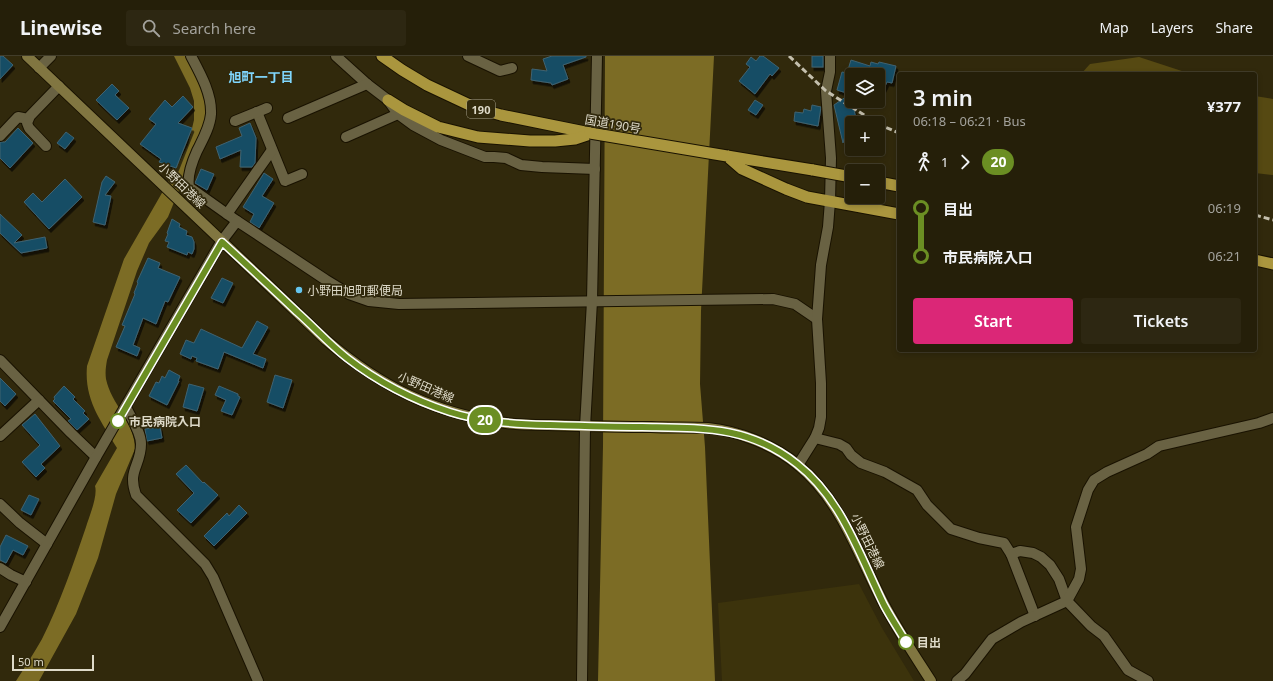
<!DOCTYPE html>
<meta charset="utf-8">
<style>
:root{--surface:#251f09;--page:#2d2712;--text:#f1f3f6;--muted:#a3a29c;--line:#423d2a;--accent:#db2777}
body{margin:0;font-family:"Noto Sans","Noto Sans JP",sans-serif;background:var(--page);color:var(--text);height:100vh;display:flex;flex-direction:column;font-size:15px;white-space:nowrap}
*{box-sizing:border-box;margin:0}
p{font-size:13px;color:var(--muted)}
.icon{flex:none;width:22px;height:22px;fill:none;stroke:currentColor;stroke-width:2;stroke-linecap:round;stroke-linejoin:round}
.map{position:relative;flex:1;overflow:hidden}
.sheet{position:absolute;left:897px;top:16px;width:360px;height:280px;display:flex;flex-direction:column;background:var(--surface);border-radius:4px;box-shadow:0 2px 6px #0003,0 0 0 1px var(--line)}
.sheet>*{flex:none}
.badge{padding:0 8px;border-radius:13px;font-size:14px;line-height:26px}
.buttons{position:absolute;left:845px;top:12px;display:grid;gap:8px}
.buttons a{display:grid;place-items:center;width:40px;height:40px;border-radius:4px;background:var(--surface);box-shadow:0 2px 6px #0003,0 0 0 1px var(--line);font-size:20px}
.scale{position:absolute;left:12px;bottom:10px;width:82px;box-sizing:border-box;padding-left:4px;border:2px solid #dedac9;border-top:0;font-size:11px;line-height:14px;white-space:nowrap;color:#dedac9;-webkit-text-stroke:3px #31290c;paint-order:stroke}
.map>.badge{position:absolute;translate:-50% -50%;box-shadow:0 0 0 2px #fff}
.legs{display:flex;align-items:center;gap:6px;height:44px;padding:0 16px;font-size:13px}
.legs p{margin-inline-start:auto}
.headline{display:flex;align-items:center;justify-content:space-between;height:68px;padding:0 16px}
h1{font-size:22px;font-weight:600;line-height:30px}
.primary-button{display:flex;gap:8px;margin-top:auto;padding:8px 16px}
.primary-button a{flex:1;height:46px;border-radius:4px;background:var(--accent);color:#fff;font-size:16px;font-weight:600;line-height:46px;text-align:center}
.primary-button a+a{background:var(--page);color:var(--text)}
ul{padding:0 16px;list-style:none}
li{display:flex;align-items:center;gap:14px;height:48px;font-size:15px}
li i{display:grid;place-items:center;width:6px;height:100%;margin:0 5px;background:currentColor}
li i::after{content:'';width:10px;height:10px;margin:-5px;border:3px solid;border-radius:50%;background:var(--surface)}
li p{margin-inline-start:auto}
li:first-child i{background:linear-gradient(#0000 50%,currentColor 0)}
li:last-child i{background:linear-gradient(currentColor 50%,#0000 0)}
header{display:flex;align-items:center;gap:24px;box-sizing:border-box;height:56px;padding:0 20px;background:var(--surface);border-bottom:1px solid var(--line)}
header strong{font-size:19px}
nav{display:flex;gap:22px;margin-inline-start:auto;font-size:14px}
.search{width:280px;height:36px;background:var(--page);display:flex;align-items:center;gap:10px;box-sizing:border-box;padding:0 14px;border-radius:4px;color:var(--muted);font-size:15px}
.map>svg:first-child{display:block}
.built{fill:#3c330c}
.green{fill:#564912}
.water{fill:#7c6c25}
.building{fill:#144e65;stroke:#406271;filter:url(#shadow)}
.lines{fill:none;stroke-linecap:round;stroke-linejoin:round}
.minor-casing{stroke:#191200;stroke-width:12}
.tertiary-casing{stroke:#191200;stroke-width:12}
.secondary-casing{stroke:#191200;stroke-width:12}
.trunk-casing{stroke:#191200;stroke-width:13}
.minor{stroke:#696243;stroke-width:10}
.tertiary{stroke:#696243;stroke-width:10}
.secondary{stroke:#817641;stroke-width:10}
.trunk{stroke:#aa963e;stroke-width:11}
.rail{stroke:#c4bfad;stroke-width:3;stroke-dasharray:6 3;stroke-linecap:butt}
.trunk-bridge-casing{stroke:#191200;stroke-width:13;stroke-linecap:butt}
.trunk-bridge{stroke:#aa963e;stroke-width:11}
.line-1-casing{stroke:#fff;stroke-width:9}
.line-1{stroke:#6b8e23;stroke-width:6}
.poi-dot{fill:#65c5ee;stroke:#31290c;stroke-width:1.5}
.stop-1-dot{fill:#fff;stroke:#6b8e23;stroke-width:2}
.labels{text-anchor:middle;dominant-baseline:central;stroke-width:3.5;stroke-linejoin:round;paint-order:stroke}
.shield{fill:#31290c;stroke:#aaa590;stroke-width:1}
.shield-label{font-size:11px;font-weight:bold;fill:#dedac9}
.street-label{font-size:12px;fill:#dedac9;stroke:#31290c}
.poi-label{font-size:12px;fill:#dedac9;stroke:#31290c;text-anchor:start}
.stop-label{font-size:12px;font-weight:bold;fill:#dedac9;stroke:#31290c;text-anchor:start}
.neighbourhood-label{font-size:13px;font-weight:bold;fill:#80d7fe;stroke:#31290c}
</style>
<header>
<strong>Linewise</strong>
<div class="search"><svg class="icon" aria-label="search" viewBox="0 0 24 24"><circle cx="10" cy="10" r="6"/><path d="M15 15l6 6"/></svg>Search here</div>
<nav><a>Map</a><a>Layers</a><a>Share</a></nav>
</header>
<div class="map">
<svg width="1273" height="625" viewBox="0 0 1273 625">
<defs>
<filter id="shadow"><feDropShadow dx="2" dy="3.5" stdDeviation="0" flood-color="#0009"/></filter>
</defs>
<rect width="100%" height="100%" fill="#31290c"/>
<path class="built" d="M859,528L882,572L914,625H722L718,547Z"/>
<g class="green">
<path d="M1139,1L1191,18H1081L1090,8Z"/>
<path d="M1255,40L1273,43V119L1255,117Z"/>
</g>
<g class="water">
<path d="M174,0H185L194,15L207,48L206,64L184,122L168,161L149,187L137,215L107,304C106,310 105,316 106,323C111,348 135,366 135,393L116,438L98,502L76,558L39,625H16C25,611 34,597 42,583C60,547 73,509 86,471C89,461 98,440 95,430L117,392C101,365 84,344 87,310L124,203L174,116L188,89L194,64V45L190,32Z"/>
<path d="M605,0H714L701,255L700,328L705,391L715,625H598L603,390Z"/>
</g>
<g class="building">
<path d="M0,0H3L13,9L0,23Z"/>
<path d="M552,0H586V1L563,9L568,23L552,29L551,27L531,24L532,13L547,15L543,3Z"/>
<path d="M760,0H763L779,12L772,20L770,18L755,38L739,25L750,11L746,8L751,1L756,5Z"/>
<rect x="812" y="0" width="11" height="11"/>
<path d="M851,4L870,10L871,6L878,8L879,6L896,10L892,27L887,26L878,45V19H852V45L857,67H852V72L847,73L843,87L834,49L850,38L837,34L842,16L847,17Z"/>
<path d="M112,28L119,35L115,39L129,52L117,64L96,44Z"/>
<path d="M183,40L193,51L178,67L192,72L176,112L159,106L161,103L140,88L156,68L149,63L165,44L172,51Z"/>
<path d="M755,44L763,49L756,59L748,54Z"/>
<path d="M812,49L821,51L818,70L794,65L795,56L803,57L804,53L811,55Z"/>
<path d="M250,67L256,82L255,107L252,111H240L241,94L220,103L216,91L242,80L239,72Z"/>
<path d="M18,72L33,87L10,112L0,102V86H5Z"/>
<path d="M66,76L74,82L65,93L57,87Z"/>
<path d="M201,113L214,118L207,134L195,127Z"/>
<path d="M264,117L273,123L262,140L274,147L259,172L250,166L254,158L243,151Z"/>
<path d="M106,120L115,126L105,139L111,140L105,169L93,166L102,126Z"/>
<path d="M65,123L82,141L49,173L24,146L33,137L42,146Z"/>
<path d="M0,158L22,179L14,187L45,181L47,192L21,197L0,177Z"/>
<path d="M172,163L180,168L179,171L187,175L186,179L192,181L194,186V193L192,198L188,196L187,199L167,191L169,186L165,185L168,178L167,177Z"/>
<path d="M148,202L160,207L158,212L180,221L168,246L165,245L156,268L143,262L133,289L140,292L137,300L116,291L125,270L122,269L135,238L134,237L138,227L137,226Z"/>
<path d="M222,222L233,227L223,247L211,242Z"/>
<path d="M257,265L268,271L253,298L266,303L263,312L224,296L218,313L196,305L197,302L192,300L191,303L180,298L186,284L194,287L201,273L242,292Z"/>
<path d="M169,314L180,320L178,325H179L167,349L149,340L156,326L159,327L162,320L165,322Z"/>
<path d="M275,319L292,324L283,352L267,346Z"/>
<path d="M0,322L16,338L5,350L0,345Z"/>
<path d="M189,328L204,332L197,355L183,351Z"/>
<path d="M64,330L75,341L73,343L85,355L83,357L89,363L77,374L68,365L71,363L53,345L55,343L54,341Z"/>
<path d="M219,330L238,338V340L240,341L232,359L221,355L226,344L215,339Z"/>
<path d="M35,358L60,390L41,408L45,412L36,421L22,406L40,389L22,369Z"/>
<path d="M160,371L162,382L147,385L145,373Z"/>
<path d="M186,409L203,427L204,426L218,439L191,467L177,454L194,437L176,418Z"/>
<path d="M29,439L39,443L31,459L21,454Z"/>
<path d="M239,449L247,457L214,490L204,480L227,457L229,460Z"/>
<path d="M6,479L28,490L23,499L13,494L6,507L0,504V491Z"/>
</g>
<g class="lines">
<g class="minor-casing">
<g id="minor">
<path d="M191,0C200,17 212,38 211,58C210,71 203,83 197,95C192,106 187,119 189,131L237,165"/>
<path d="M336,0L367,28L388,44L398,58L413,69L441,84L485,101H494L506,102L521,109L542,111L595,113"/>
<path d="M468,0L500,15L512,12"/>
<path d="M39,12L51,0"/>
<path d="M257,56L285,125L302,118"/>
<path d="M288,62L367,28"/>
<path d="M235,65L267,52"/>
<path d="M0,80L18,61L28,63"/>
<path d="M346,81L398,58"/>
<path d="M46,90L29,72L27,67L30,60L59,30"/>
<path d="M227,158L272,94"/>
<path d="M221,186L237,165L326,224L349,238L369,245L399,248L773,243L795,248L817,263"/>
<path d="M0,304L71,377L96,401"/>
<path d="M126,351C131,362 141,376 141,388C141,410 127,414 136,439L205,508L213,521L258,625"/>
<path d="M585,371L592,245L597,0"/>
<path d="M0,380L39,344"/>
<path d="M815,382L839,388L846,392L851,399L861,407L885,416L917,434L927,449L951,473L979,482L1004,487L1011,498L1020,495L1033,497L1041,501L1050,509L1059,523L1067,545L1091,570L1104,580L1128,614L1148,625"/>
<path d="M798,409L815,382L819,372L821,361V327L817,263L821,209L828,171L830,145L831,102L826,35L830,16V0"/>
<path d="M1011,498L1035,560"/>
<path d="M0,512L11,519L26,526"/>
<path d="M957,625L965,618L992,583L1021,566L1067,545L1079,523L1081,513L1076,471L1088,434L1094,424L1107,416L1147,398L1159,390L1259,367L1273,362"/>
</g>
</g>
<g class="tertiary-casing">
<g id="tertiary">
<path d="M0,448L20,467L47,488"/>
<path d="M0,571L96,401L221,186"/>
<path d="M582,625L585,371"/>
</g>
</g>
<g class="secondary-casing">
<path id="secondary" d="M27,0L326,284C380,330 434,358 506,367C520,369 534,369 548,369C582,370 616,371 651,371C669,372 689,371 708,372C739,375 774,389 798,409C842,445 859,501 885,550C899,576 915,600 931,625"/>
</g>
<g class="trunk-casing">
<g id="trunk">
<path d="M382,0L402,14L427,29L476,52L501,59L590,77"/>
<path d="M388,44L404,54L438,71L478,81L530,85H555L575,83L590,78"/>
<path d="M727,100L742,113L786,133L807,141L899,158"/>
<path d="M727,100L813,114"/>
<path d="M878,126L899,130"/>
<path d="M1255,204L1273,208"/>
</g>
</g>
<use href="#minor" class="minor"/>
<use href="#tertiary" class="tertiary"/>
<use href="#secondary" class="secondary"/>
<use href="#trunk" class="trunk"/>
<g class="rail">
<path d="M789,0L826,35L877,67"/>
<path d="M878,68L899,77"/>
<path d="M1255,159L1273,164"/>
</g>
<g class="trunk-bridge-casing">
<g id="trunk-bridge">
<path d="M590,77L727,100"/>
<path d="M813,114L852,121"/>
</g>
</g>
<use href="#trunk-bridge" class="trunk-bridge"/>
</g>
<g class="lines">
<g class="line-1-casing">
<path id="line-1" d="M118,365L222,186C247,209 272,232 297,256C314,271 329,288 347,302C378,326 413,344 450,356C481,366 514,368 547,369C579,370 610,371 642,371C700,372 748,369 797,408C842,443 860,500 884,549C891,562 899,574 906,586"/>
</g>
<use href="#line-1" class="line-1"/>
</g>
<circle class="poi-dot" cx="299" cy="234" r="4"/>
<g class="stop-1-dot">
<circle cx="118" cy="365" r="7"/>
<circle cx="906" cy="586" r="7"/>
</g>
<g class="labels">
<rect class="shield" x="467" y="44" width="28" height="18" rx="3"/>
<g class="shield-label">
<text x="481" y="53">190</text>
</g>
<g class="street-label">
<text transform="translate(613 68) rotate(10)">国道190号</text>
<text transform="translate(182 129) rotate(44)">小野田港線</text>
<text transform="translate(426 331) rotate(23)">小野田港線</text>
<text transform="translate(868 485) rotate(64)">小野田港線</text>
</g>
<g class="poi-label">
<text x="307" y="234">小野田旭町郵便局</text>
</g>
<g class="stop-label">
<text x="129" y="365">市民病院入口</text>
<text x="917" y="586">目出</text>
</g>
<g class="neighbourhood-label">
<text x="261" y="21">旭町一丁目</text>
</g>
</g>
</svg>
<div class="buttons">
<a><svg class="icon" aria-label="layers" viewBox="0 0 24 24"><path d="M12 4l9 5-9 5-9-5zM3 14l9 5 9-5"/></svg></a>
<a>+</a>
<a>−</a>
</div>
<div class="scale">50 m</div>
<b class="badge" style="left:485px;top:364px;background:#6b8e23;color:#fff">20</b>
<section class="sheet">
<div class="headline"><div><h1>3 min</h1><p>06:18 – 06:21 · Bus</p></div><b>¥377</b></div>
<div class="legs"><svg class="icon" aria-label="walk" viewBox="0 0 24 24"><circle cx="13" cy="4" r="2"/><path d="M13 8l-2 6 4 7M11 14l-3 7M7 12l3-4h3l4 4"/></svg>1<svg class="icon" aria-label="forward" viewBox="0 0 24 24"><path d="M9 5l7 7-7 7"/></svg><b class="badge" style="background:#6b8e23;color:#fff">20</b></div>
<ul>
<li><i style="color:#6b8e23"></i><b>目出</b><p>06:19</p></li>
<li><i style="color:#6b8e23"></i><b>市民病院入口</b><p>06:21</p></li>
</ul>
<div class="primary-button"><a>Start</a><a>Tickets</a></div>
</section>
</div>
